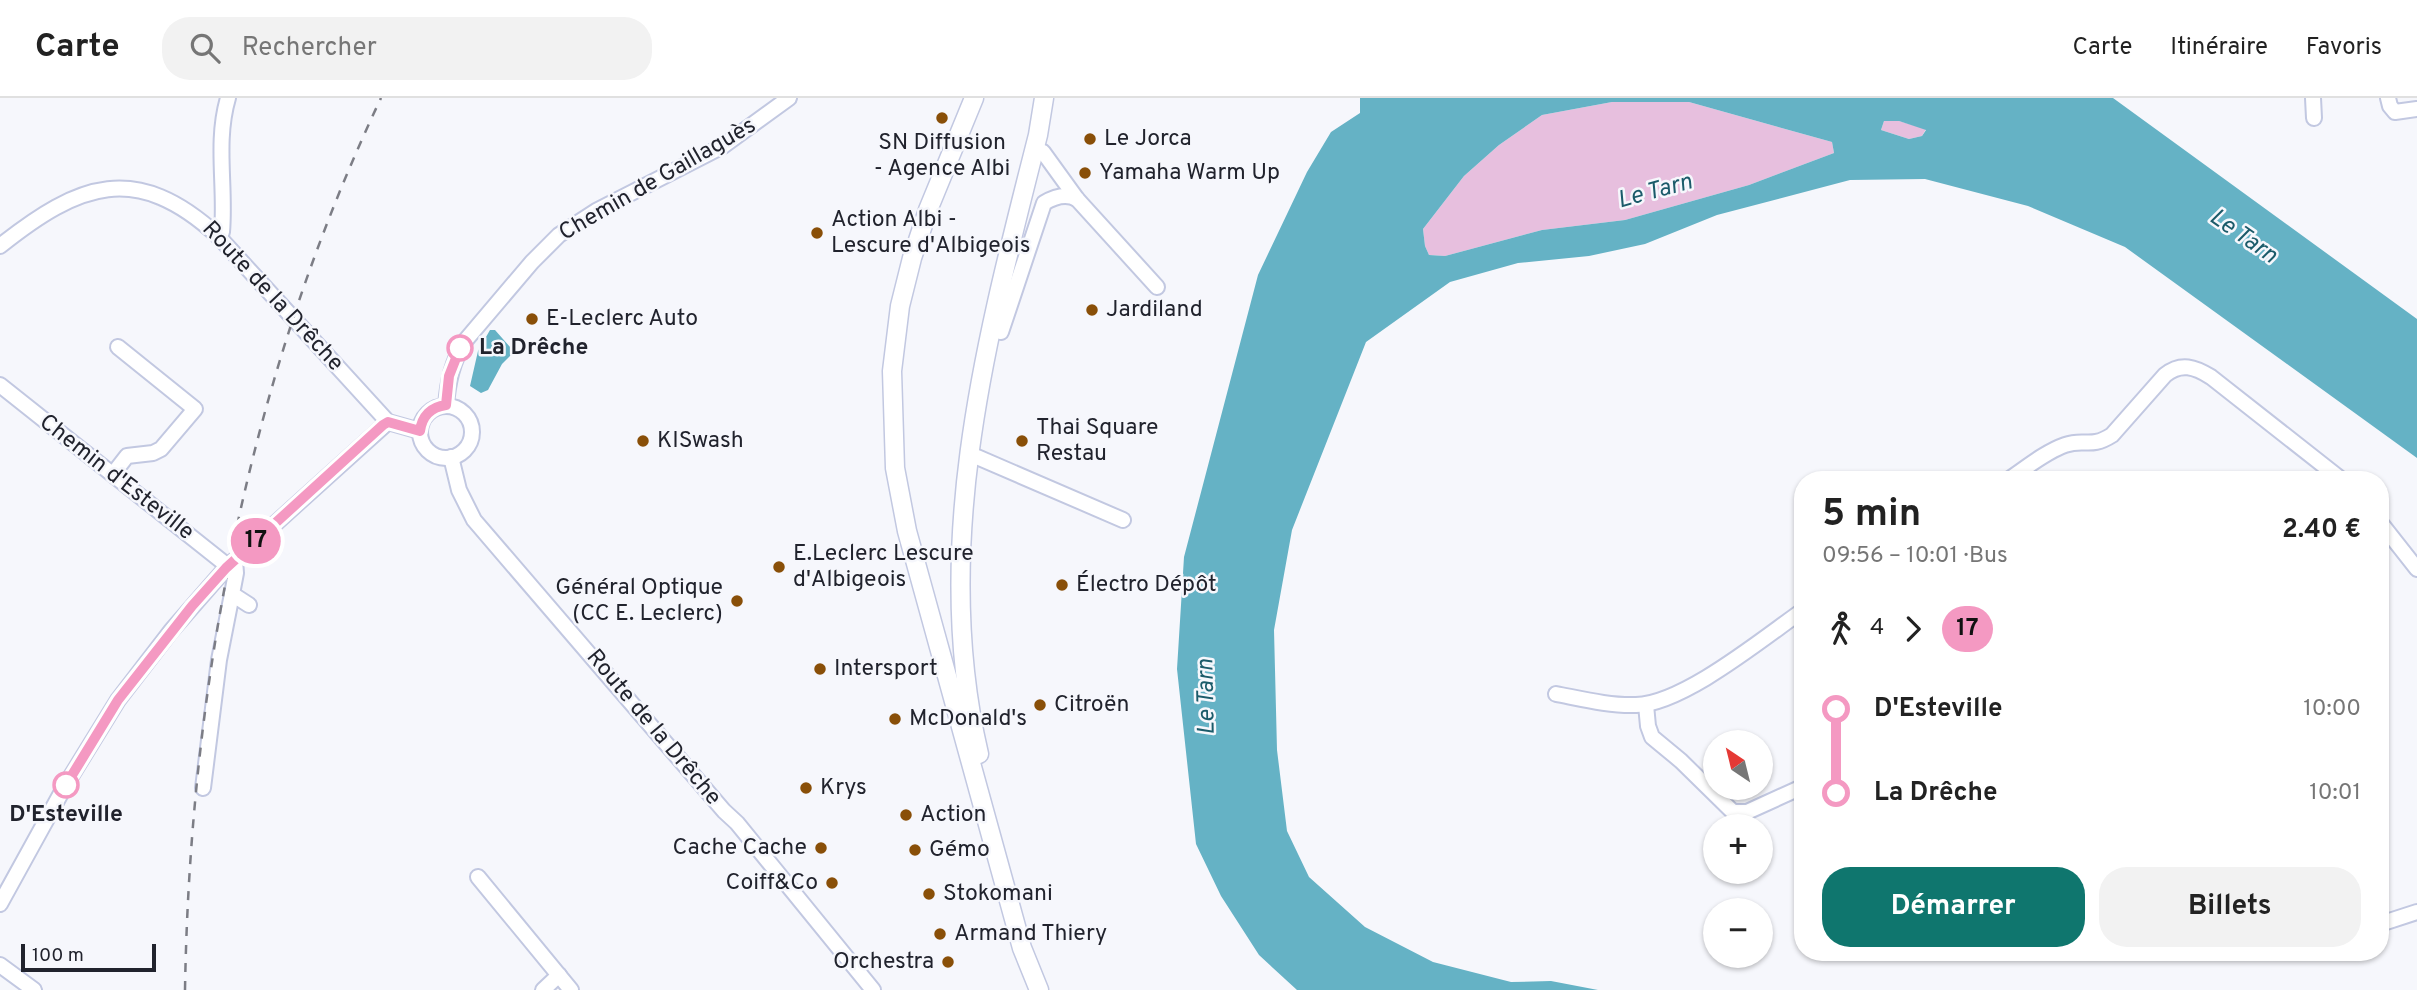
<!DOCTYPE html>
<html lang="fr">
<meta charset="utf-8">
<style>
:root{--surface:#fff;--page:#f2f2f2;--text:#222;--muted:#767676;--line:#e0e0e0;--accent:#0f766e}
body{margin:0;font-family:Overpass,sans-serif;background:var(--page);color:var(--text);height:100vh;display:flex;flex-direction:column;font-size:26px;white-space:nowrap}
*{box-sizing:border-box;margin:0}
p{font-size:23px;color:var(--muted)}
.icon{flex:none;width:38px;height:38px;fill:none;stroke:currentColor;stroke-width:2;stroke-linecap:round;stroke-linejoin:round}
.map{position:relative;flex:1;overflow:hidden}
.side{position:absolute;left:1794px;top:373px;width:595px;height:490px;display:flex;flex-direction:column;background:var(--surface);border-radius:28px;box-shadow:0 2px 5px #0004}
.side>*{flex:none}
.badge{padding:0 14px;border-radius:23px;font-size:24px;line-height:46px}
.needle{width:46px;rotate:325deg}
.fabs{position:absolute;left:1703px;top:632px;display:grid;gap:14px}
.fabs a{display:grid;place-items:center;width:70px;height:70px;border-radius:50%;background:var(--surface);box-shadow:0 2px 5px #0004;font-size:35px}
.scale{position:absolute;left:21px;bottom:18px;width:135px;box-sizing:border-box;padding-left:7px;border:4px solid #21232d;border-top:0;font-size:19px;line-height:24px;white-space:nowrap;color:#21232d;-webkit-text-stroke:5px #f6f7fc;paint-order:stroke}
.map>.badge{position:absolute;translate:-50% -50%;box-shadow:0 0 0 4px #fff}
.legs{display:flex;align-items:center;gap:10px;height:77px;padding:0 28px;font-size:23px}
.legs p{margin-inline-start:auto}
.overview{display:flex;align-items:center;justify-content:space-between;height:119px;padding:0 28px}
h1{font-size:38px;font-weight:700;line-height:52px}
.primary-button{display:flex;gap:14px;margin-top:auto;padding:14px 28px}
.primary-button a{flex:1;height:80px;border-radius:28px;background:var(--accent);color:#fff;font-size:28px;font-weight:700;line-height:80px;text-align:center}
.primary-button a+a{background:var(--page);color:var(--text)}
ul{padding:0 28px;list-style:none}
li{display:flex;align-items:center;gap:24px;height:84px;font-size:26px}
li i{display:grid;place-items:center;width:10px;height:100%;margin:0 9px;background:currentColor}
li i::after{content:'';width:18px;height:18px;margin:-9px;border:5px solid;border-radius:50%;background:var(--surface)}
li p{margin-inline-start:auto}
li:first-child i{background:linear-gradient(#0000 50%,currentColor 0)}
li:last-child i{background:linear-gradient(currentColor 50%,#0000 0)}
header{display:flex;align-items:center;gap:42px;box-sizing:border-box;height:98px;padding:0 35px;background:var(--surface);border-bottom:2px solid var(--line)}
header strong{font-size:33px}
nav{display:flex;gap:38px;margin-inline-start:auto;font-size:24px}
.search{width:490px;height:63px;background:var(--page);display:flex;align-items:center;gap:18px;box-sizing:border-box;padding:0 24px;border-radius:28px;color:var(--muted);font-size:26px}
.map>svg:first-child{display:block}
.green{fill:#e7bfde}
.water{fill:#65b2c5;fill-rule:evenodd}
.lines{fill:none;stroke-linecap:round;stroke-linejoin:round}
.minor-casing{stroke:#c2c8e1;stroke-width:18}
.major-casing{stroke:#c2c8e1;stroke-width:21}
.minor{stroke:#fff;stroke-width:14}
.major{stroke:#fff;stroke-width:18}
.rail{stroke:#7c7d85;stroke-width:2.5;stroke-dasharray:9 9;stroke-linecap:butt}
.line-1-casing{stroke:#fff;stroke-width:16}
.line-1{stroke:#f499c2;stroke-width:10}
.poi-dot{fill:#894f08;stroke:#f6f7fc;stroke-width:2.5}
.stop-1-dot{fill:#fff;stroke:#f499c2;stroke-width:3.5}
.labels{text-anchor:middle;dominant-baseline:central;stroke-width:5;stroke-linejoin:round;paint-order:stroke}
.poi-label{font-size:23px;fill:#21232d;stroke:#f6f7fc;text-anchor:start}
.street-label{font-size:23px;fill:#21232d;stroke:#f6f7fc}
.stop-label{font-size:23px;font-weight:bold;fill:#21232d;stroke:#f6f7fc;text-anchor:start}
.water-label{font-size:24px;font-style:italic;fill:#1b5b6a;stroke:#f6f7fc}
</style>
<header>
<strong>Carte</strong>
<div class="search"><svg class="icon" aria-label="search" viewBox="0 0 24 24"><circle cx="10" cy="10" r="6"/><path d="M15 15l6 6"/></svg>Rechercher</div>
<nav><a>Carte</a><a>Itinéraire</a><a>Favoris</a></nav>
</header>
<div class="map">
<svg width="2417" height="892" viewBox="0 0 2417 892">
<rect width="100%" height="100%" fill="#f6f7fc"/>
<g class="green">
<path d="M1612,4H1689L1832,44L1834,55L1749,87L1625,122L1542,132L1445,158L1429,157L1425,148L1423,131L1464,78L1499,47L1542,17Z"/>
<path d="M1884,23H1899L1926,31L1922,38L1909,41L1881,32Z"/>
</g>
<g class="water">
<path d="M1360,0H2113L2417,221V360L2125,149L2028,108L1925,81L1850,82L1717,117L1645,146L1589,158L1518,165L1450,184L1366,244L1292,432L1274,532L1277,652L1287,733L1309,779L1365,829L1433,864L1511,884L1551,883L1598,892H1297L1259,857L1221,798L1196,746L1177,571L1184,459L1258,177L1307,74L1331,34L1360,15ZM1612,4H1689L1832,44L1834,55L1749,87L1625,122L1542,132L1445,158L1429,157L1425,148L1423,131L1464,78L1499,47L1542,17ZM1884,23H1899L1926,32L1922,38L1909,41L1881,32Z"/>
<path d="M490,232H495L511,250L512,256L502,266L488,292L481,295L470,288L478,253Z"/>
</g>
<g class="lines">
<g class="minor-casing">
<g id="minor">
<path d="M2313,0L2314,20"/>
<path d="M2388,0L2390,8L2395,14L2417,11"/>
<path d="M1043,54L1077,101L1157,189"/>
<path d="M218,138L222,134C226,89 215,44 228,0"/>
<path d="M0,148C79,85 136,63 218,138L388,324L420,333"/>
<path d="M1001,234L1044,105C1054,99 1066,95 1077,101"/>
<path d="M0,287L224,465L226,470"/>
<path d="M446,307C448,284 452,264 465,243L532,164L559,137L596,113L723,48L789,0"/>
<circle cx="446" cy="334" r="26"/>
<path d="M451,359L459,392L474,422L724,713L737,725L873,892"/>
<path d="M977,359L1123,422"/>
<path d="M113,376L127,358L153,355L161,351L195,311L118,249"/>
<path d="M2008,382C2026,370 2045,354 2065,347C2085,340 2090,351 2112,337L2165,277C2181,264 2195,269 2211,279L2342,382"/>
<path d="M2380,424L2417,471"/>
<path d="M235,462L236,475L232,496L249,507"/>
<path d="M1556,596C1582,601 1610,608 1636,607C1683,606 1762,541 1802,513"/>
<path d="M1646,607L1648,628L1652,639L1681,663L1733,714H1747L1802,689"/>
<path d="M203,690L219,562L232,496"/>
<path d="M478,779L571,892"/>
<path d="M0,806L65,688L118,602L171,533L226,470L388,324"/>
<path d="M2380,826L2417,814"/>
<path d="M0,867L34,892"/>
<path d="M543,892L559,877"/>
</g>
</g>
<g class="major-casing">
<g id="major">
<path d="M974,0L928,112L912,160L900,208L892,273L895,370L907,433L1022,850L1039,892"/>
<path d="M979,656C930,448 987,238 1038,37L1044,0"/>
</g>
</g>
<use href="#minor" class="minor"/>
<use href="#major" class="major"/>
<path class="rail" d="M185,892C190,586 249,278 381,0"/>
</g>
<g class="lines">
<g class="line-1-casing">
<path id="line-1" d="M66,687L118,602L192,508L226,470L383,327L388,324L420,333C422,318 431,309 446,307L449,278L460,250"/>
</g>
<use href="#line-1" class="line-1"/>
</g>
<g class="poi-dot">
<circle cx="942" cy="20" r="7"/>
<circle cx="1090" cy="41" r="7"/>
<circle cx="1085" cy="75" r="7"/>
<circle cx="817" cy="135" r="7"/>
<circle cx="1092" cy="212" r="7"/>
<circle cx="532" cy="221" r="7"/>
<circle cx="643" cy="343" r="7"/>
<circle cx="1022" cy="343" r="7"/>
<circle cx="779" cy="469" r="7"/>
<circle cx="1062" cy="487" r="7"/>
<circle cx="737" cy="503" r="7"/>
<circle cx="820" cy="571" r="7"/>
<circle cx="1040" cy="607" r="7"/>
<circle cx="895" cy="621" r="7"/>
<circle cx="806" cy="690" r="7"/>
<circle cx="906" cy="717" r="7"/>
<circle cx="821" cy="750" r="7"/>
<circle cx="915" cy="752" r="7"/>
<circle cx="832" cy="785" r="7"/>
<circle cx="929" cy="796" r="7"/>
<circle cx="940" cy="836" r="7"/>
<circle cx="948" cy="864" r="7"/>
</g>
<g class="stop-1-dot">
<circle cx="460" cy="250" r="12"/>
<circle cx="66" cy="687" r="12"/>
</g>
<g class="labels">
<g class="poi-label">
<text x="1104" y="41">Le Jorca</text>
<text x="942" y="45" text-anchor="middle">SN Diffusion<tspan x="942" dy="26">- Agence Albi</tspan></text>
<text x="1099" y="75">Yamaha Warm Up</text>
<text x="831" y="122">Action Albi -<tspan x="831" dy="26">Lescure d'Albigeois</tspan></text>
<text x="1106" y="212">Jardiland</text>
<text x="546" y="221">E-Leclerc Auto</text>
<text x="1036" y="330">Thai Square<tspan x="1036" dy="26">Restau</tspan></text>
<text x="657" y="343">KISwash</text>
<text x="793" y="456">E.Leclerc Lescure<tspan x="793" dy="26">d'Albigeois</tspan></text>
<text x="1076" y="487">Électro Dépôt</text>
<text x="723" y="490" text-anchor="end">Général Optique<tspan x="723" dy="26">(CC E. Leclerc)</tspan></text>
<text x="834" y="571">Intersport</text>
<text x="1054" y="607">Citroën</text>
<text x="909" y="621">McDonald's</text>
<text x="820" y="690">Krys</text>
<text x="920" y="717">Action</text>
<text x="807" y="750" text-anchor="end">Cache Cache</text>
<text x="929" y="752">Gémo</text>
<text x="818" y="785" text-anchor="end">Coiff&amp;Co</text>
<text x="943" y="796">Stokomani</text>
<text x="954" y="836">Armand Thiery</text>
<text x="934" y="864" text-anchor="end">Orchestra</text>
</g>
<g class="street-label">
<text transform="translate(658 82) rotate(-30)">Chemin de Gaillaguès</text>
<text transform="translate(272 199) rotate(47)">Route de la Drêche</text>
<text transform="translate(116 380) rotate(38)">Chemin d'Esteville</text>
<text transform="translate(653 630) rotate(50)">Route de la Drêche</text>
</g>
<g class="stop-label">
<text x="479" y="250">La Drêche</text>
<text x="66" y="717" text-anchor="middle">D'Esteville</text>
</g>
<g class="water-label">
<text transform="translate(1655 94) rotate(-15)">Le Tarn</text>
<text transform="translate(2243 139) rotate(35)">Le Tarn</text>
<text transform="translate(1207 599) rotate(-91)">Le Tarn</text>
</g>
</g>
</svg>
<div class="fabs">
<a><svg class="needle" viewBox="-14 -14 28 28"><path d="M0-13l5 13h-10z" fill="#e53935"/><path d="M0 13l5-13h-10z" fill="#767676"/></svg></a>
<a>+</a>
<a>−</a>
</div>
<div class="scale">100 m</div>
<b class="badge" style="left:256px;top:443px;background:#f499c2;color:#111">17</b>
<section class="side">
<div class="overview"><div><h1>5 min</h1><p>09:56 – 10:01 · Bus</p></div><b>2.40 €</b></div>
<div class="legs"><svg class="icon" aria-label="walk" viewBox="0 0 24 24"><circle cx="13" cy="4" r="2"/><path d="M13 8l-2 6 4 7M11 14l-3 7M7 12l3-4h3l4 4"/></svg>4<svg class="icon" aria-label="forward" viewBox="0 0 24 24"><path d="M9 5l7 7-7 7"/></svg><b class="badge" style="background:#f499c2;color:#111">17</b></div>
<ul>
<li><i style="color:#f499c2"></i><b>D'Esteville</b><p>10:00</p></li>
<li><i style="color:#f499c2"></i><b>La Drêche</b><p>10:01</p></li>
</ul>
<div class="primary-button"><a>Démarrer</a><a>Billets</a></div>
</section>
</div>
